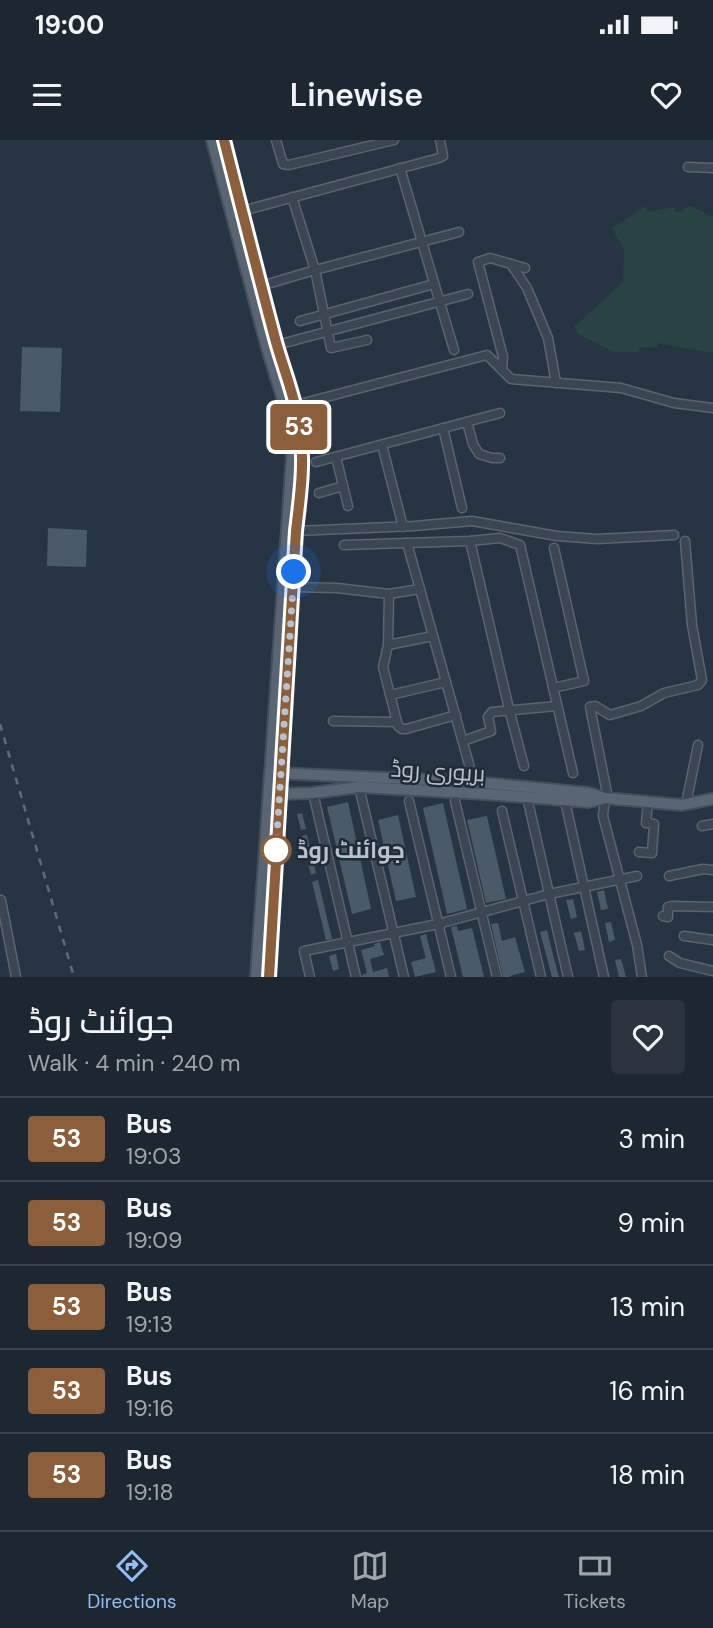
<!DOCTYPE html>
<meta charset="utf-8">
<style>
:root{--surface:#1d2732;--page:#2a333e;--text:#f1f3f6;--muted:#a0a5ac;--line:#3b444d;--accent:#92bef8}
body{margin:0;font-family:"DM Sans",Cairo,sans-serif;background:var(--page);color:var(--text);height:100vh;display:flex;flex-direction:column;font-size:26px;white-space:nowrap}
*{box-sizing:border-box;margin:0}
p{font-size:23px;color:var(--muted)}
.icon{flex:none;width:38px;height:38px;fill:none;stroke:currentColor;stroke-width:2;stroke-linecap:round;stroke-linejoin:round}
.map{position:relative;height:837px;overflow:hidden}
.details{display:flex;flex-direction:column;background:var(--surface);flex:1}
.details>*{flex:none}
.badge{padding:0 14px;border-radius:5px;font-size:24px;line-height:46px}
.you{position:absolute;width:35px;height:35px;margin:-18px;border:5px solid #fff;border-radius:50%;background:#1a73e8;box-shadow:0 0 0 10px #1a73e833}
.map>.badge{position:absolute;translate:-50% -50%;box-shadow:0 0 0 4px #fff}
.round{display:grid;place-items:center;flex:none;width:74px;height:74px;border-radius:7px;background:var(--page)}
.headline{display:flex;align-items:center;justify-content:space-between;height:119px;padding:0 28px}
h1{font-size:33px;font-weight:600;line-height:52px}
ul{padding:0;list-style:none}
li{display:flex;align-items:center;gap:21px;height:84px;padding:0 28px;border-top:2px solid var(--line)}
li div{flex:1}
li b{display:block;font-size:26px}
li em{font-style:normal}
li .badge{min-width:77px;font-weight:700;text-align:center}
.status{display:flex;justify-content:space-between;align-items:center;height:49px;padding:0 35px;background:var(--surface);direction:ltr}
.status svg{height:19px;fill:currentColor}
header{display:flex;justify-content:space-between;align-items:center;height:91px;padding:0 28px;background:var(--surface);font-size:32px;font-weight:600}
.dock{display:flex;justify-content:space-around;align-items:center;height:98px;border-top:2px solid var(--line);background:var(--surface);font-size:19px;color:var(--muted)}
.dock a{display:grid;justify-items:center;gap:4px}
.dock .current{color:var(--accent)}
.map>svg:first-child{display:block}
.green{fill:#294244}
.building{fill:#4b5a69}
.lines{fill:none;stroke-linecap:round;stroke-linejoin:round}
.minor-casing{stroke:#5a6470;stroke-width:11}
.major-casing{stroke:#454f5c;stroke-width:14}
.minor{stroke:#3c4653;stroke-width:8}
.major{stroke:#5a6573;stroke-width:10}
.rail{stroke:#5e6b7a;stroke-width:2.5;stroke-dasharray:7 7;stroke-linecap:butt}
.line-casing{stroke:#fff;stroke-width:16}
.line{stroke:#8b5e3c;stroke-width:10}
.walk{stroke:#b9c1cd;stroke-width:7;stroke-dasharray:0 12.6}
.stop-dot{fill:#fff;stroke:#8b5e3c;stroke-width:3.5}
.labels{text-anchor:middle;dominant-baseline:central;stroke-width:5;stroke-linejoin:round;paint-order:stroke}
.street-label{font-size:23px;fill:#b9c1cd;stroke:#202b38}
.stop-label{font-size:23px;font-weight:bold;fill:#b9c1cd;stroke:#202b38;text-anchor:start}
</style>
<div class="status"><b>19:00</b><svg viewBox="0 0 49 12"><path d="M0 12V9h3v3zM5 12V6h3v6zM10 12V3h3v9zM15 12V0h3v12zM26 1h20v11H26zM47 4h2v5h-2z"/></svg></div>
<header><svg class="icon" aria-label="menu" viewBox="0 0 24 24"><path d="M4 6h16M4 12h16M4 18h16"/></svg>Linewise<svg class="icon" aria-label="heart" viewBox="0 0 24 24"><path d="M12 20l-8-8c-3-5 5-10 8-4 3-6 11-1 8 4z"/></svg></header>
<div class="map">
<svg width="713" height="837" viewBox="0 0 713 837">
<rect width="100%" height="100%" fill="#273443"/>
<path class="green" d="M646,66L647,72L675,67V72L683,71L684,68L691,66L713,77V213L658,203V208L640,207L639,212H613L578,194L574,187L623,142L624,110L612,88Z"/>
<g class="building">
<path d="M22,207L62,208L60,272L20,271Z"/>
<path d="M48,388L87,390L86,427L47,426Z"/>
<path d="M348,662L371,769L352,774L327,667Z"/>
<path d="M443,663L467,769L447,774L423,668Z"/>
<path d="M302,673L306,689L301,690L297,674Z"/>
<path d="M398,675L416,757L396,761L378,680Z"/>
<path d="M487,676L506,759L486,763L467,680Z"/>
<path d="M307,695L316,733L311,735L301,696Z"/>
<path d="M318,740L332,799L326,800L312,742Z"/>
<path d="M604,750L608,769L601,770L597,752Z"/>
<path d="M573,759L577,777L571,779L566,760Z"/>
<path d="M611,782L615,800L609,802L605,783Z"/>
<path d="M498,783L502,801L515,797L525,832L510,836V837H503L491,784Z"/>
<path d="M457,786L458,791L472,788L484,837H463L451,787Z"/>
<path d="M547,790L552,811L559,837H552L540,792Z"/>
<path d="M581,791L585,810L579,811L574,793Z"/>
<path d="M426,794L436,832L415,837L411,822L426,818L420,796Z"/>
<path d="M380,802L384,815L370,819L373,832L387,828L389,837H362V835L367,833L361,810L375,806L374,804Z"/>
<path d="M336,814L339,829L333,831L329,816Z"/>
<path d="M621,819L626,837H619L615,820Z"/>
</g>
<g class="lines">
<g class="minor-casing">
<g id="minor">
<path d="M276,0L283,24L289,25L394,0"/>
<path d="M688,27L713,28"/>
<path d="M400,28L454,210"/>
<path d="M292,57L315,130L331,208L367,200"/>
<path d="M242,71L439,18L443,16L440,0"/>
<path d="M511,124L527,148L548,198L556,243"/>
<path d="M271,143L315,130L459,92"/>
<path d="M300,181L434,144"/>
<path d="M277,205L468,154"/>
<path d="M502,230L503,217L478,122L490,118L525,128"/>
<path d="M292,266L487,215L511,239L621,248L674,263L713,268"/>
<path d="M467,282L473,304L479,314L492,318H500"/>
<path d="M443,288L462,368"/>
<path d="M382,305L403,387"/>
<path d="M336,317L348,366"/>
<path d="M316,322L500,273"/>
<path d="M319,353L343,346"/>
<path d="M296,391L414,386L472,381L557,396L597,399L674,395"/>
<path d="M470,401L509,569L524,626"/>
<path d="M407,403L474,642"/>
<path d="M344,405L470,401L500,398L520,405L573,633"/>
<path d="M293,447L337,448L389,454L420,449"/>
<path d="M389,454L388,505L383,527L398,586L402,589H406L456,575"/>
<path d="M388,505L433,496"/>
<path d="M553,548L584,541L554,408"/>
<path d="M390,555L446,542"/>
<path d="M333,581L397,582"/>
<path d="M463,601L491,591L488,577L492,572L557,566"/>
<path d="M359,647L404,837"/>
<path d="M313,653L356,837"/>
<path d="M527,657L568,837"/>
<path d="M605,658L603,676L637,805L642,837"/>
<path d="M608,658L590,567L595,566L610,575L641,566L664,553L698,545L702,540L692,485L685,401"/>
<path d="M409,661L451,837"/>
<path d="M455,661L497,837"/>
<path d="M565,661L604,837"/>
<path d="M686,664L698,605"/>
<path d="M502,671L541,837"/>
<path d="M702,686L713,684"/>
<path d="M639,712L652,713L654,684L646,683L648,662"/>
<path d="M669,736L703,729L713,730"/>
<path d="M1,760L16,837"/>
<path d="M663,776L668,777V767L672,766L713,767"/>
<path d="M684,796L713,800"/>
<path d="M669,816L680,823L713,831"/>
<path d="M310,837L304,811L438,784L549,754L637,736"/>
</g>
</g>
<g class="major-casing">
<g id="major">
<path d="M212,0L267,208L285,267L290,291L292,316L256,837"/>
<path d="M224,0C241,67 258,135 276,202C284,231 296,259 300,289C305,323 300,357 296,391L269,837"/>
<path d="M274,633L474,642L588,653L605,658L681,665L713,659"/>
<path d="M273,654L313,653L359,647L486,654L588,662L602,659"/>
</g>
</g>
<use href="#minor" class="minor"/>
<use href="#major" class="major"/>
<path class="rail" d="M0,584L74,837"/>
</g>
<g class="lines">
<g class="line-casing">
<path id="line" d="M224,0C241,67 258,135 276,202C284,231 296,259 300,289C305,323 300,357 296,391L269,837"/>
</g>
<use href="#line" class="line"/>
<path class="walk" d="M276,710L294,432"/>
</g>
<circle class="stop-dot" cx="276" cy="710" r="14"/>
<g class="labels">
<g class="street-label">
<text transform="translate(438 631) rotate(3)">بریوری روڈ</text>
</g>
<g class="stop-label">
<text x="297" y="710">جوائنٹ روڈ</text>
</g>
</g>
</svg>
<div class="you" style="left:294px;top:432px"></div>
<b class="badge" style="left:299px;top:287px;background:#8b5e3c;color:#fff">53</b>
</div>
<section class="details">
<div class="headline"><div><h1>جوائنٹ روڈ</h1><p>Walk · 4 min · 240 m</p></div><a class="round"><svg class="icon" aria-label="heart" viewBox="0 0 24 24"><path d="M12 20l-8-8c-3-5 5-10 8-4 3-6 11-1 8 4z"/></svg></a></div>
<ul>
<li><span class="badge" style="background:#8b5e3c;color:#fff">53</span><div><b>Bus</b><p>19:03</p></div><em>3 min</em></li>
<li><span class="badge" style="background:#8b5e3c;color:#fff">53</span><div><b>Bus</b><p>19:09</p></div><em>9 min</em></li>
<li><span class="badge" style="background:#8b5e3c;color:#fff">53</span><div><b>Bus</b><p>19:13</p></div><em>13 min</em></li>
<li><span class="badge" style="background:#8b5e3c;color:#fff">53</span><div><b>Bus</b><p>19:16</p></div><em>16 min</em></li>
<li><span class="badge" style="background:#8b5e3c;color:#fff">53</span><div><b>Bus</b><p>19:18</p></div><em>18 min</em></li>
</ul>
</section>
<nav class="dock">
<a class="current"><svg class="icon" aria-label="directions" viewBox="0 0 24 24"><path d="M12 3l9 9-9 9-9-9zM9 14v-3h6M13 9l2 2-2 2"/></svg>Directions</a>
<a><svg class="icon" aria-label="map" viewBox="0 0 24 24"><path d="M3 6l6-2 6 2 6-2v14l-6 2-6-2-6 2zM9 4v14M15 6v14"/></svg>Map</a>
<a><svg class="icon" aria-label="tickets" viewBox="0 0 24 24"><path d="M3 7h18v10H3zM15 7v10"/></svg>Tickets</a>
</nav>
